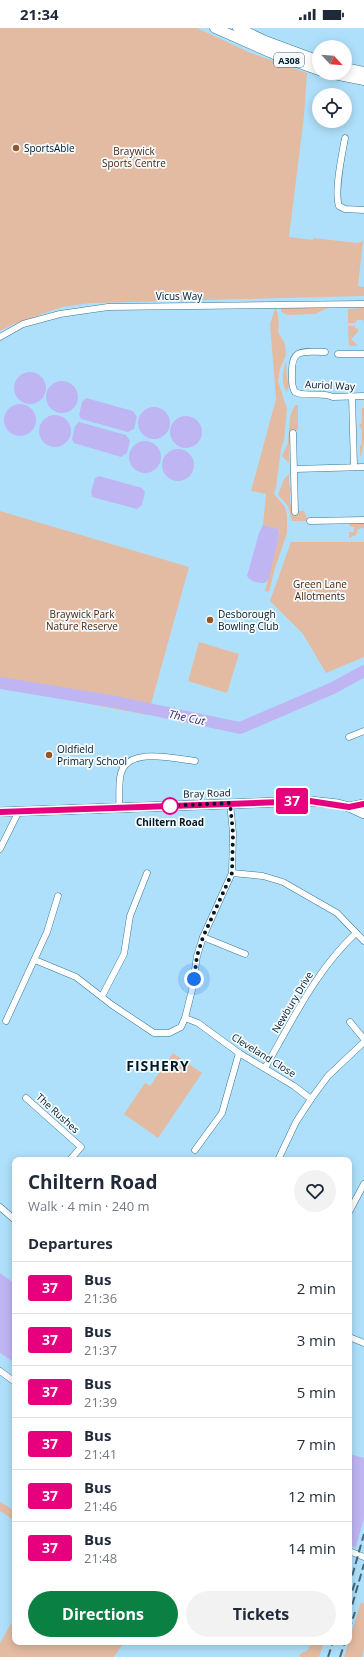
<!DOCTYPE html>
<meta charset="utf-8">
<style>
:root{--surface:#fff;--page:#f2f2f3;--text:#1f2937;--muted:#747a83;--line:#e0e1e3;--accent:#0b8043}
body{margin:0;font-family:"Open Sans",sans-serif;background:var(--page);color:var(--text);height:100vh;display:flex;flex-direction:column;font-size:15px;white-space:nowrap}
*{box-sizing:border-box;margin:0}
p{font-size:13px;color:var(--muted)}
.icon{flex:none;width:22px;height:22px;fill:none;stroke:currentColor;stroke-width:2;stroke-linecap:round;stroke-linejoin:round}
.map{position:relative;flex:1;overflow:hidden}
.drawer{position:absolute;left:12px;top:1129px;width:340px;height:488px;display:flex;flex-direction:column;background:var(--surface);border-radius:8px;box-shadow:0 2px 10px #0003}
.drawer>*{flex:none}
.badge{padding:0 8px;border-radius:3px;font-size:14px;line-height:26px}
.needle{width:26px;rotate:116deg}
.fabs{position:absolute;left:312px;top:12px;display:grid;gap:8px}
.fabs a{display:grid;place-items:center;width:40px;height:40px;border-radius:50%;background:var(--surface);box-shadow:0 2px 10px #0003;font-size:20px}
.you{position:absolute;width:20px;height:20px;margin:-10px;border:3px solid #fff;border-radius:50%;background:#1a73e8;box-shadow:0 0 0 6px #1a73e833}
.map>.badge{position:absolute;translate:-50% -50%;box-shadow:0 0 0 2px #fff}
h2{padding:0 16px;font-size:15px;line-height:36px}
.round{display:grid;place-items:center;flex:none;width:42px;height:42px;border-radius:21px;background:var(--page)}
.headline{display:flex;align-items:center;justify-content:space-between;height:68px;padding:0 16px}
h1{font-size:19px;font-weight:700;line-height:30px}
.action{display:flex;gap:8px;margin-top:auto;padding:8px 16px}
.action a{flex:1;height:46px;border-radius:24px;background:var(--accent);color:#fff;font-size:16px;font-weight:700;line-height:46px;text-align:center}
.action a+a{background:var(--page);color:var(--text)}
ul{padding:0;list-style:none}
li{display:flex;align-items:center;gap:12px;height:52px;padding:0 16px;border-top:1px solid var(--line)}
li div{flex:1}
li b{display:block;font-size:15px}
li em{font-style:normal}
li .badge{min-width:44px;font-weight:700;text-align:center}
.status{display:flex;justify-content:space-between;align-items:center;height:28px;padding:0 20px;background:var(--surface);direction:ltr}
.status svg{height:11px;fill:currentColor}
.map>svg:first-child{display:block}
.green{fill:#e3bba2}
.water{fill:#c0b5f3}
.pier{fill:#afe0fb}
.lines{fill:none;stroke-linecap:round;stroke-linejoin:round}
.river{stroke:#c0b5f3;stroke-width:12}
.minor-casing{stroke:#3a7795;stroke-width:7}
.secondary-casing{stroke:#3a7795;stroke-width:10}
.primary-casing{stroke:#3a7795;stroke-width:11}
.minor{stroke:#fff;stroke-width:6}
.secondary{stroke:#fff;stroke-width:9}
.primary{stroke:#fff;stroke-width:10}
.rail{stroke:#46687a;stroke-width:2;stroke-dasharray:8 4;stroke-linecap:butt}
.line-casing{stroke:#fff;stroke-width:9}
.line{stroke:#e6007e;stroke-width:6}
.walk{stroke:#011925;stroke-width:4;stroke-dasharray:0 7.2}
.poi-dot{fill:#985526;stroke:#f4fafd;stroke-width:1.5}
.stop-dot{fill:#fff;stroke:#e6007e;stroke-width:2}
.labels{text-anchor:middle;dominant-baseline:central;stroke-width:3.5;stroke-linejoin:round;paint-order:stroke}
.shield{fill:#f4fafd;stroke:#4a5c66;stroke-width:1}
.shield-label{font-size:9px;font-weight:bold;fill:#011925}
.poi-label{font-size:10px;fill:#011925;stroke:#f4fafd;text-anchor:start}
.park-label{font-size:10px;fill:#4e270b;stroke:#f4fafd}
.street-label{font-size:10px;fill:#011925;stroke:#f4fafd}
.stop-label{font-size:10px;font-weight:bold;fill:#011925;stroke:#f4fafd}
.water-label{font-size:11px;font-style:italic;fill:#3d286f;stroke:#f4fafd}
.district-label{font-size:14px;font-weight:bold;letter-spacing:1px;fill:#011925;stroke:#f4fafd}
</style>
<div class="status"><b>21:34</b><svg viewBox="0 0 49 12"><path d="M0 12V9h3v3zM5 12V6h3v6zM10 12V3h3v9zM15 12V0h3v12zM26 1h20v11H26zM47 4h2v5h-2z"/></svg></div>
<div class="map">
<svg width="364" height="1629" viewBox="0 0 364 1629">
<rect width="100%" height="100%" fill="#afe0fb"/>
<g class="green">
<path d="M0,0H197L251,25L307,45L304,88L289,209L313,212V210L358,215L363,213L358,258L364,259V268L91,275L62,279L14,296L0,303Z"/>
<path d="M276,278L279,294L278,304L285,316L286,327L280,341L278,353L287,381L284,412L281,421L276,459L274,466L285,479L287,487V505L275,540L269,564L265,563L279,507L278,501L263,497L266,466L251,463L276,371L270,296Z"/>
<path d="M281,278L330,279L315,286L288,287L281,284Z"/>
<path d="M364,280V295L363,292H357L355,295H348V281Z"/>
<path d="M348,298H355V300L358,301V304L351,311L358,318H349Z"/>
<path d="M286,333L287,352L290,354L287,364C280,355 283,344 286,333Z"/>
<path d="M295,377H298V402L291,403V415L289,417V435L282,428L288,415L290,388Z"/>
<path d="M362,380H364V412L361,428H360V418L362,416V402L359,397L362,395Z"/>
<path d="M289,446V457L292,461V465L290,466V475L294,483H304L308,493H292L288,478L278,467L284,451Z"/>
<path d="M0,483L189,539L148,687L0,659Z"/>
<path d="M351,495H364V500L358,501L356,507L349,510V504H354V499L349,498Z"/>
<path d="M291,514H364V629L326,645L303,606L270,573Z"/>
<path d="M199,614L239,626L227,665L188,653Z"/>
<path d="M173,1025L202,1045L158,1110L124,1086L145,1055L150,1058Z"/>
<path d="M0,1474L15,1483V1493L0,1483Z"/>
<path d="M361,1574L364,1576V1621L362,1629H344Z"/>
<path d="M15,1589V1614H124L114,1629H0V1615Z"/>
<path d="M311,1614H324L319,1629H299L300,1626L308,1622Z"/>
</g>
<g class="water">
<circle cx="30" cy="360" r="16"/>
<circle cx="62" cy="369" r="16"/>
<path d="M86,370L133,383L137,389L134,401L128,404L81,391L79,387L82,374Z"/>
<circle cx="20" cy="392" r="16"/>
<circle cx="154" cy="395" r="16"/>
<circle cx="55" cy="403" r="16"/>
<circle cx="186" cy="404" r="16"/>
<path d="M79,394L126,407L130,413L127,425L121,429L74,415L72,411L75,398Z"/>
<circle cx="145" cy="429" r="16"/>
<circle cx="178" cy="437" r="16"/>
<path d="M99,448L142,460L145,464L142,477L137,481L92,469L91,464L95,450Z"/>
<path d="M263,497L278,501L279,507L269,550L265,555C258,555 251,554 247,548L259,505Z"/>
<path d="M0,1245L15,1256V1335L0,1325Z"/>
<path d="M349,1426L364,1430V1523L349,1517Z"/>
</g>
<path class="pier" d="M364,1490V1525L355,1522Z"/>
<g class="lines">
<path class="river" d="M0,655L116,674L240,700L333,660L364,643"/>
<g class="minor-casing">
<g id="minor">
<path d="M345,110C342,127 334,163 339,178L345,181L364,182"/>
<path d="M0,309L23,296L60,286L108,279L364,276"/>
<path d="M325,324C305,324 291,319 292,345C292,351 291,358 295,364C306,370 321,363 333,369L364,368"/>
<path d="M338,326H364"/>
<path d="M352,369L354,438"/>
<path d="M293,405L295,484"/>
<path d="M295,441L364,439"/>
<path d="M310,493L364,492"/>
<path d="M349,709L364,703"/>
<path d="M119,780C120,769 118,756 121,745C129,718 175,731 195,733"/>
<path d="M0,821L19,783"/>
<path d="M232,845L263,848L283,854L337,885L364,913"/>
<path d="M203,909L245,926"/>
<path d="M35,932L76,949L112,977L154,1005H169L181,999L185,990L192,962L197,928L203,909L232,845L233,805L230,775"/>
<path d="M102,968L124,926L130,888L147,845"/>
<path d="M185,990L198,995L239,1025L294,1058L311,1071L328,1048L364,1014"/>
<path d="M6,993L47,904L58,868"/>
<path d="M350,994L364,1011"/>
<path d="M265,1040C292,993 316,942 356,905"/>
<path d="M26,1070L81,1119L70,1132"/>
<path d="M195,1122L222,1085L239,1025"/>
<path d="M278,1132L296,1094L311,1071"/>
<path d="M0,1179L15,1192"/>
<path d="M349,1184L364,1156"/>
<path d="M349,1309L364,1315"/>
<path d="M0,1343L15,1354"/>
<path d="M349,1523L364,1529"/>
</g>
</g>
<g class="secondary-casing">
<g id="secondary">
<path d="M349,779L364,776"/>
<path d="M0,784L310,773L338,776L349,779L364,786"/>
</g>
</g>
<g class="primary-casing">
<g id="primary">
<path d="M215,0L274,26L319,42"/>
<path d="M238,0L265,13L319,33"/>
<path d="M345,40L364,44"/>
<path d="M329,45L364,52"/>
</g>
</g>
<use href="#minor" class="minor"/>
<use href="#secondary" class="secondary"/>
<use href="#primary" class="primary"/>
<g class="rail">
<path d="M349,1559L364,1506"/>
<path d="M349,1574L355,1554"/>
<path d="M349,1588L364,1536"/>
<path d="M349,1602L355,1584"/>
<path d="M328,1629L333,1614"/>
<path d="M340,1629L345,1614"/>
</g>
</g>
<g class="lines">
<g class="line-casing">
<path id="line" d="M0,784L310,773L349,779L364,776"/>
</g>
<use href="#line" class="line"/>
<path class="walk" d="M170,778H167L230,775L233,805L232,845L203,909L197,928L194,951"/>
</g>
<g class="poi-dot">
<circle cx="16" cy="120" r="4"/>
<circle cx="210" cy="592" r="4"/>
<circle cx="49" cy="727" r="4"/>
</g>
<circle class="stop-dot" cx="170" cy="778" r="8"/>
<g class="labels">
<rect class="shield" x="274" y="25" width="30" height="14" rx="3"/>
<g class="shield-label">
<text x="289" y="32">A308</text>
</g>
<g class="poi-label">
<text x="24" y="120">SportsAble</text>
<text x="218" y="586">Desborough<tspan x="218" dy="12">Bowling Club</tspan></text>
<text x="57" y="721">Oldfield<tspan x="57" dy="12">Primary School</tspan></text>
</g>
<g class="park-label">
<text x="134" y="123">Braywick<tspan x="134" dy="12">Sports Centre</tspan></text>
<text x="320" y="556">Green Lane<tspan x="320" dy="12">Allotments</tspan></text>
<text x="82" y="586">Braywick Park<tspan x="82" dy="12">Nature Reserve</tspan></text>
</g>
<g class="street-label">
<text x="179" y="268">Vicus Way</text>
<text transform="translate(330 357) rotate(3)">Auriol Way</text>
<text transform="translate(207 765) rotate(-2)">Bray Road</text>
<text transform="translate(292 974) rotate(-59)">Newbury Drive</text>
<text transform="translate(264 1027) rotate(32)">Cleveland Close</text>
<text transform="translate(58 1085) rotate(42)">The Rushes</text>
</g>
<g class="stop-label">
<text x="170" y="794">Chiltern Road</text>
</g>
<g class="water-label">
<text transform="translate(187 689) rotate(12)">The Cut</text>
</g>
<g class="district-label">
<text x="158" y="1037">FISHERY</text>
</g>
</g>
</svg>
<div class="fabs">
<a><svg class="needle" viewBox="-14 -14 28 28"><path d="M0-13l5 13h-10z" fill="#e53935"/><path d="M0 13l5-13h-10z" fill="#747a83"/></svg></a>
<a><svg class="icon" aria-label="locate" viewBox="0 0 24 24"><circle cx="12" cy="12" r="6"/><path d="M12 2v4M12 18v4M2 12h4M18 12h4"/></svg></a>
</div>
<div class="you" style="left:194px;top:951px"></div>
<b class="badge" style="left:292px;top:773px;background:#e6007e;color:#fff">37</b>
<section class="drawer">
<div class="headline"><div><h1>Chiltern Road</h1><p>Walk · 4 min · 240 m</p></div><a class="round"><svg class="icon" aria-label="heart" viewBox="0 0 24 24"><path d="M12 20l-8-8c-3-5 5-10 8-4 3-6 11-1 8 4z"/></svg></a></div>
<h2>Departures</h2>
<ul>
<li><span class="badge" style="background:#e6007e;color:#fff">37</span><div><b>Bus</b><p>21:36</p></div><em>2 min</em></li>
<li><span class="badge" style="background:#e6007e;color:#fff">37</span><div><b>Bus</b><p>21:37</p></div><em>3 min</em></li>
<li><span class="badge" style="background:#e6007e;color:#fff">37</span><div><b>Bus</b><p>21:39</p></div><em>5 min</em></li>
<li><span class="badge" style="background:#e6007e;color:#fff">37</span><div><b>Bus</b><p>21:41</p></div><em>7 min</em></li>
<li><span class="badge" style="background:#e6007e;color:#fff">37</span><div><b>Bus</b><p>21:46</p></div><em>12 min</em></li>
<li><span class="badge" style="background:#e6007e;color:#fff">37</span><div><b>Bus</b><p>21:48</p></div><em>14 min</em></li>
</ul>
<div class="action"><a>Directions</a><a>Tickets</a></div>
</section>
</div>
